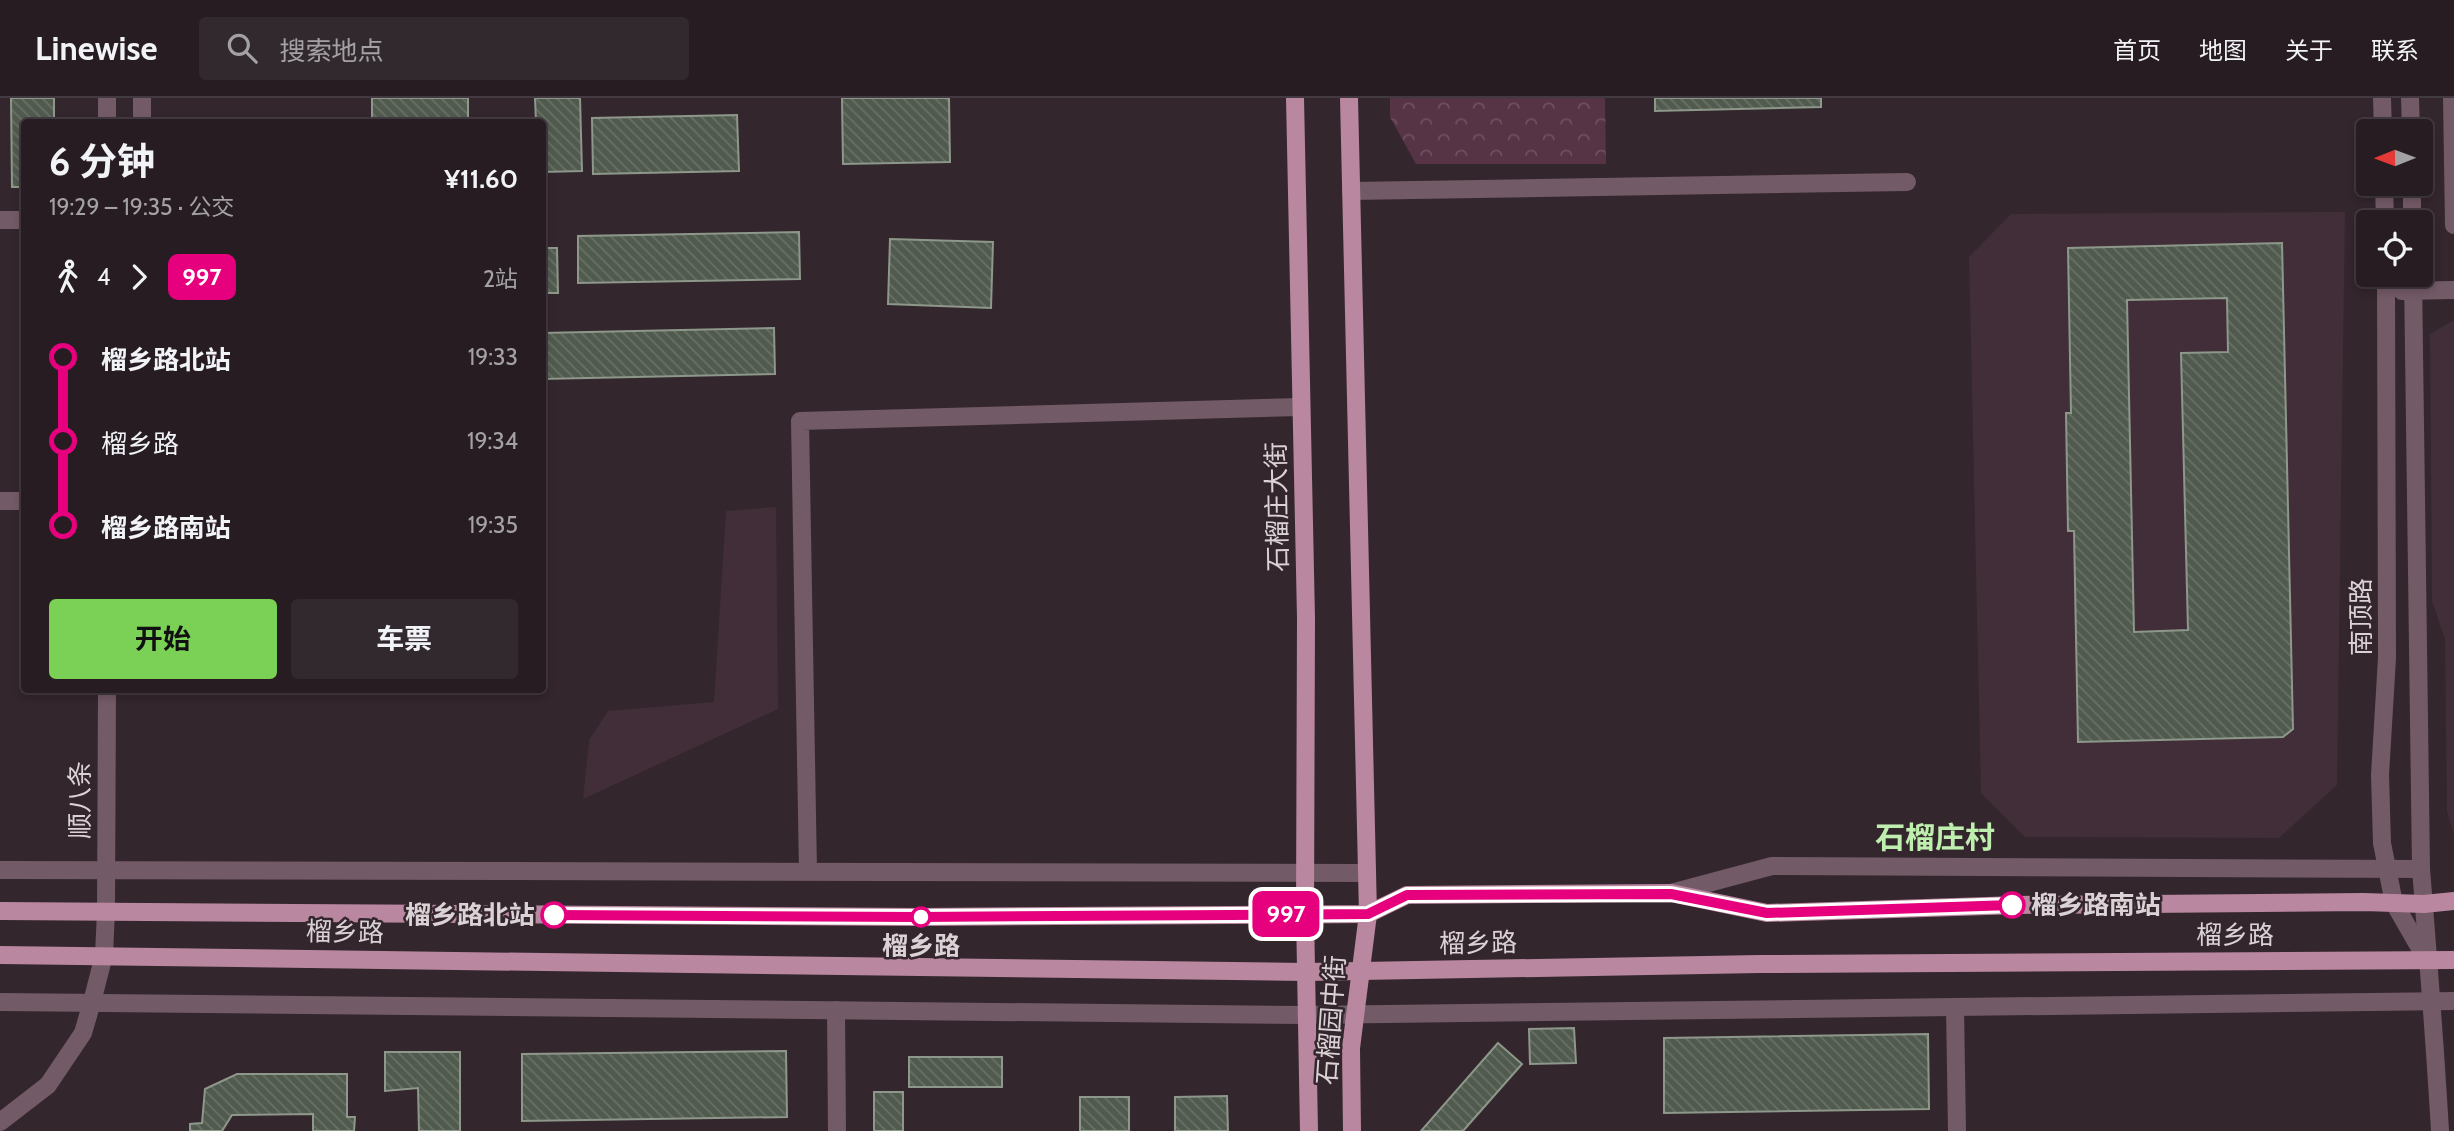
<!DOCTYPE html>
<html lang="zh">
<meta charset="utf-8">
<style>
:root{--surface:#261c22;--page:#32292f;--text:#f1f3f6;--muted:#a4a1a5;--line:#423a40;--accent:#7ad156}
body{margin:0;font-family:Cabin,"Noto Sans SC",sans-serif;background:var(--page);color:var(--text);height:100vh;display:flex;flex-direction:column;font-size:26px;white-space:nowrap}
*{box-sizing:border-box;margin:0}
p{font-size:23px;color:var(--muted)}
.icon{flex:none;width:38px;height:38px;fill:none;stroke:currentColor;stroke-width:2;stroke-linecap:round;stroke-linejoin:round}
.map{position:relative;flex:1;overflow:hidden}
.panel{position:absolute;left:21px;top:21px;width:525px;height:574px;display:flex;flex-direction:column;background:var(--surface);border-radius:7px;box-shadow:0 4px 10px #0003,0 0 0 2px var(--line)}
.panel>*{flex:none}
.badge{padding:0 14px;border-radius:10px;font-size:24px;line-height:46px}
.needle{width:46px;rotate:269deg}
.buttons{position:absolute;left:2356px;top:21px;display:grid;gap:14px}
.buttons a{display:grid;place-items:center;width:77px;height:77px;border-radius:7px;background:var(--surface);box-shadow:0 4px 10px #0003,0 0 0 2px var(--line);font-size:35px}
.map>.badge{position:absolute;translate:-50% -50%;box-shadow:0 0 0 4px #fff}
.legs{display:flex;align-items:center;gap:10px;height:77px;padding:0 28px;font-size:23px}
.legs p{margin-inline-start:auto}
.headline{display:flex;align-items:center;justify-content:space-between;height:119px;padding:0 28px}
h1{font-size:38px;font-weight:700;line-height:52px}
.cta{display:flex;gap:14px;margin-top:auto;padding:14px 28px}
.cta a{flex:1;height:80px;border-radius:7px;background:var(--accent);color:#111;font-size:28px;font-weight:700;line-height:80px;text-align:center}
.cta a+a{background:var(--page);color:var(--text)}
ul{padding:0 28px;list-style:none}
li{display:flex;align-items:center;gap:24px;height:84px;font-size:26px}
li i{display:grid;place-items:center;width:10px;height:100%;margin:0 9px;background:currentColor}
li i::after{content:'';width:18px;height:18px;margin:-9px;border:5px solid;border-radius:50%;background:var(--surface)}
li p{margin-inline-start:auto}
li:first-child i{background:linear-gradient(#0000 50%,currentColor 0)}
li:last-child i{background:linear-gradient(currentColor 50%,#0000 0)}
header{display:flex;align-items:center;gap:42px;box-sizing:border-box;height:98px;padding:0 35px;background:var(--surface);border-bottom:2px solid var(--line)}
header strong{font-size:33px}
nav{display:flex;gap:38px;margin-inline-start:auto;font-size:24px}
.search{width:490px;height:63px;background:var(--page);display:flex;align-items:center;gap:18px;box-sizing:border-box;padding:0 24px;border-radius:7px;color:var(--muted);font-size:26px}
.map>svg:first-child{display:block}
.built{fill:#412e38}
.forest{fill:url(#forest-crowns)}
.building{fill:url(#building-back-hatch);stroke:#8d978a;stroke-width:2;fill-rule:evenodd}
.lines{fill:none;stroke-linecap:round;stroke-linejoin:round}
.minor{stroke:#725a66;stroke-width:18}
.major{stroke:#b987a0;stroke-width:18}
.line-1-casing{stroke:#fff;stroke-width:16}
.line-1{stroke:#e6007e;stroke-width:10}
.stop-1-dot{fill:#fff;stroke:#e6007e;stroke-width:3.5}
.labels{text-anchor:middle;dominant-baseline:central;stroke-width:5;stroke-linejoin:round;paint-order:stroke}
.street-label{font-size:26px;fill:#dbd2d6;stroke:#33262d}
.stop-label{font-size:26px;font-weight:bold;fill:#dbd2d6;stroke:#33262d;text-anchor:start}
.quarter-label{font-size:30px;font-weight:bold;fill:#bfefae;stroke:#33262d}
</style>
<header>
<strong>Linewise</strong>
<div class="search"><svg class="icon" aria-label="search" viewBox="0 0 24 24"><circle cx="10" cy="10" r="6"/><path d="M15 15l6 6"/></svg>搜索地点</div>
<nav><a>首页</a><a>地图</a><a>关于</a><a>联系</a></nav>
</header>
<div class="map">
<svg width="2454" height="1033" viewBox="0 0 2454 1033">
<defs>
<pattern id="forest-crowns" width="20" height="18" patternUnits="userSpaceOnUse" patternTransform="scale(1.75)"><rect width="20" height="18" fill="#573346"/><path d="M2 6a3 3 0 1 1 6 0M12 15a3 3 0 1 1 6 0" fill="none" stroke="#6f5060"/></pattern>
<pattern id="building-back-hatch" width="6" height="6" patternUnits="userSpaceOnUse" patternTransform="scale(1.75)"><rect width="6" height="6" fill="#515a4e"/><path d="M-1 5l2 2M0 0l6 6M5-1l2 2" fill="none" stroke="#697167"/></pattern>
</defs>
<rect width="100%" height="100%" fill="#33262d"/>
<g class="built">
<path d="M2345,114L2337,687L2279,740L2025,739L1981,695L1969,159L2011,116Z"/>
<path d="M2454,222V737L2447,713L2445,541L2432,503L2430,236Z"/>
<path d="M776,409L778,611L583,701L589,642L608,613L714,604L726,413Z"/>
</g>
<path class="forest" d="M1390,0H1605L1606,66H1416L1390,19Z"/>
<g class="building">
<path d="M11,0H54V24H24V89H12Z"/>
<rect x="372" y="0" width="96" height="24"/>
<path d="M535,0H580L582,73L542,74V24H536Z"/>
<path d="M842,0H949L950,64L843,66Z"/>
<path d="M1655,0H1821V9L1655,13Z"/>
<path d="M737,17L739,73L593,76L592,20Z"/>
<path d="M799,134L800,181L578,185V138Z"/>
<path d="M890,141L993,144L991,210L888,206Z"/>
<path d="M2282,145L2293,631L2283,639L2078,644L2074,433H2068L2066,315H2071L2068,150ZM2227,200L2228,254L2181,255L2188,532L2134,534L2127,202Z"/>
<path d="M542,150H557L558,195H542Z"/>
<path d="M774,230L775,276L542,281V235Z"/>
<path d="M1574,930L1576,965L1530,966L1529,931Z"/>
<path d="M1928,936L1929,1011L1664,1015V940Z"/>
<path d="M1498,945L1522,966L1463,1033H1421Z"/>
<path d="M786,953L787,1019L522,1023V956Z"/>
<path d="M385,954H460V1033H419L418,990L385,993Z"/>
<rect x="909" y="959" width="93" height="30"/>
<path d="M237,976H347V1019H355L354,1033H313V1016L232,1017L222,1033H190V1026L202,1025L205,991Z"/>
<rect x="874" y="994" width="29" height="39"/>
<path d="M1227,998L1228,1033H1175V999Z"/>
<rect x="1080" y="999" width="49" height="34"/>
</g>
<g class="lines">
<g class="minor">
<path d="M107,0V24"/>
<path d="M142,0V24"/>
<path d="M2382,0L2383,33"/>
<path d="M2410,0L2411,33"/>
<path d="M2452,0L2454,127"/>
<path d="M2384,86L2385,124"/>
<path d="M2412,86V124"/>
<path d="M1351,93L1907,84"/>
<path d="M0,122H24"/>
<path d="M2386,177L2387,560L2380,677L2382,745L2394,805L2425,859"/>
<path d="M2413,177L2421,771C2428,858 2435,945 2440,1033"/>
<path d="M2402,193L2454,192"/>
<path d="M0,403H24"/>
<path d="M0,772L1367,775"/>
<path d="M808,773L800,323L1301,309"/>
<path d="M1671,795L1772,768L2421,771"/>
<path d="M0,904L1306,917L2454,903"/>
<path d="M1955,909L1957,1033"/>
<path d="M836,912L837,1033"/>
<path d="M0,1024L48,987L83,935L92,904L104,857L106,813L107,592"/>
</g>
<g class="major">
<path d="M1295,0L1306,520L1305,816L1309,1033"/>
<path d="M1349,0L1368,816L1351,950L1352,1033"/>
<path d="M0,813L918,819L1368,816L1407,797L1671,795L1767,815L2018,807L2364,804L2424,806L2454,803"/>
<path d="M0,857L1306,874L1760,866L2454,862"/>
</g>
</g>
<g class="lines">
<g class="line-1-casing">
<path id="line-1" d="M554,817L918,819L1368,816L1407,797L1671,796L1767,815L2012,807"/>
</g>
<use href="#line-1" class="line-1"/>
</g>
<g class="stop-1-dot">
<circle cx="2012" cy="807" r="12"/>
<circle cx="554" cy="817" r="12"/>
<circle cx="921" cy="819" r="9"/>
</g>
<g class="labels">
<g class="street-label">
<text transform="translate(1277 409) rotate(-91)">石榴庄大街</text>
<text transform="translate(2361 519) rotate(-90)">南顶路</text>
<text transform="translate(80 702) rotate(-90)">顺八条</text>
<text transform="translate(345 834) rotate(1)">榴乡路</text>
<text x="2235" y="837">榴乡路</text>
<text transform="translate(1478 845) rotate(-1)">榴乡路</text>
<text transform="translate(1331 922) rotate(-86)">石榴园中街</text>
</g>
<g class="stop-label">
<text x="2031" y="807">榴乡路南站</text>
<text x="535" y="817" text-anchor="end">榴乡路北站</text>
<text x="921" y="848" text-anchor="middle">榴乡路</text>
</g>
<g class="quarter-label">
<text x="1935" y="739">石榴庄村</text>
</g>
</g>
</svg>
<div class="buttons">
<a><svg class="needle" viewBox="-14 -14 28 28"><path d="M0-13l5 13h-10z" fill="#e53935"/><path d="M0 13l5-13h-10z" fill="#a4a1a5"/></svg></a>
<a><svg class="icon" aria-label="locate" viewBox="0 0 24 24"><circle cx="12" cy="12" r="6"/><path d="M12 2v4M12 18v4M2 12h4M18 12h4"/></svg></a>
</div>
<b class="badge" style="left:1286px;top:816px;background:#e6007e;color:#fff">997</b>
<section class="panel">
<div class="headline"><div><h1>6 分钟</h1><p>19:29 – 19:35 · 公交</p></div><b>¥11.60</b></div>
<div class="legs"><svg class="icon" aria-label="walk" viewBox="0 0 24 24"><circle cx="13" cy="4" r="2"/><path d="M13 8l-2 6 4 7M11 14l-3 7M7 12l3-4h3l4 4"/></svg>4<svg class="icon" aria-label="forward" viewBox="0 0 24 24"><path d="M9 5l7 7-7 7"/></svg><b class="badge" style="background:#e6007e;color:#fff">997</b><p>2站</p></div>
<ul>
<li><i style="color:#e6007e"></i><b>榴乡路北站</b><p>19:33</p></li>
<li><i style="color:#e6007e"></i><span>榴乡路</span><p>19:34</p></li>
<li><i style="color:#e6007e"></i><b>榴乡路南站</b><p>19:35</p></li>
</ul>
<div class="cta"><a>开始</a><a>车票</a></div>
</section>
</div>
